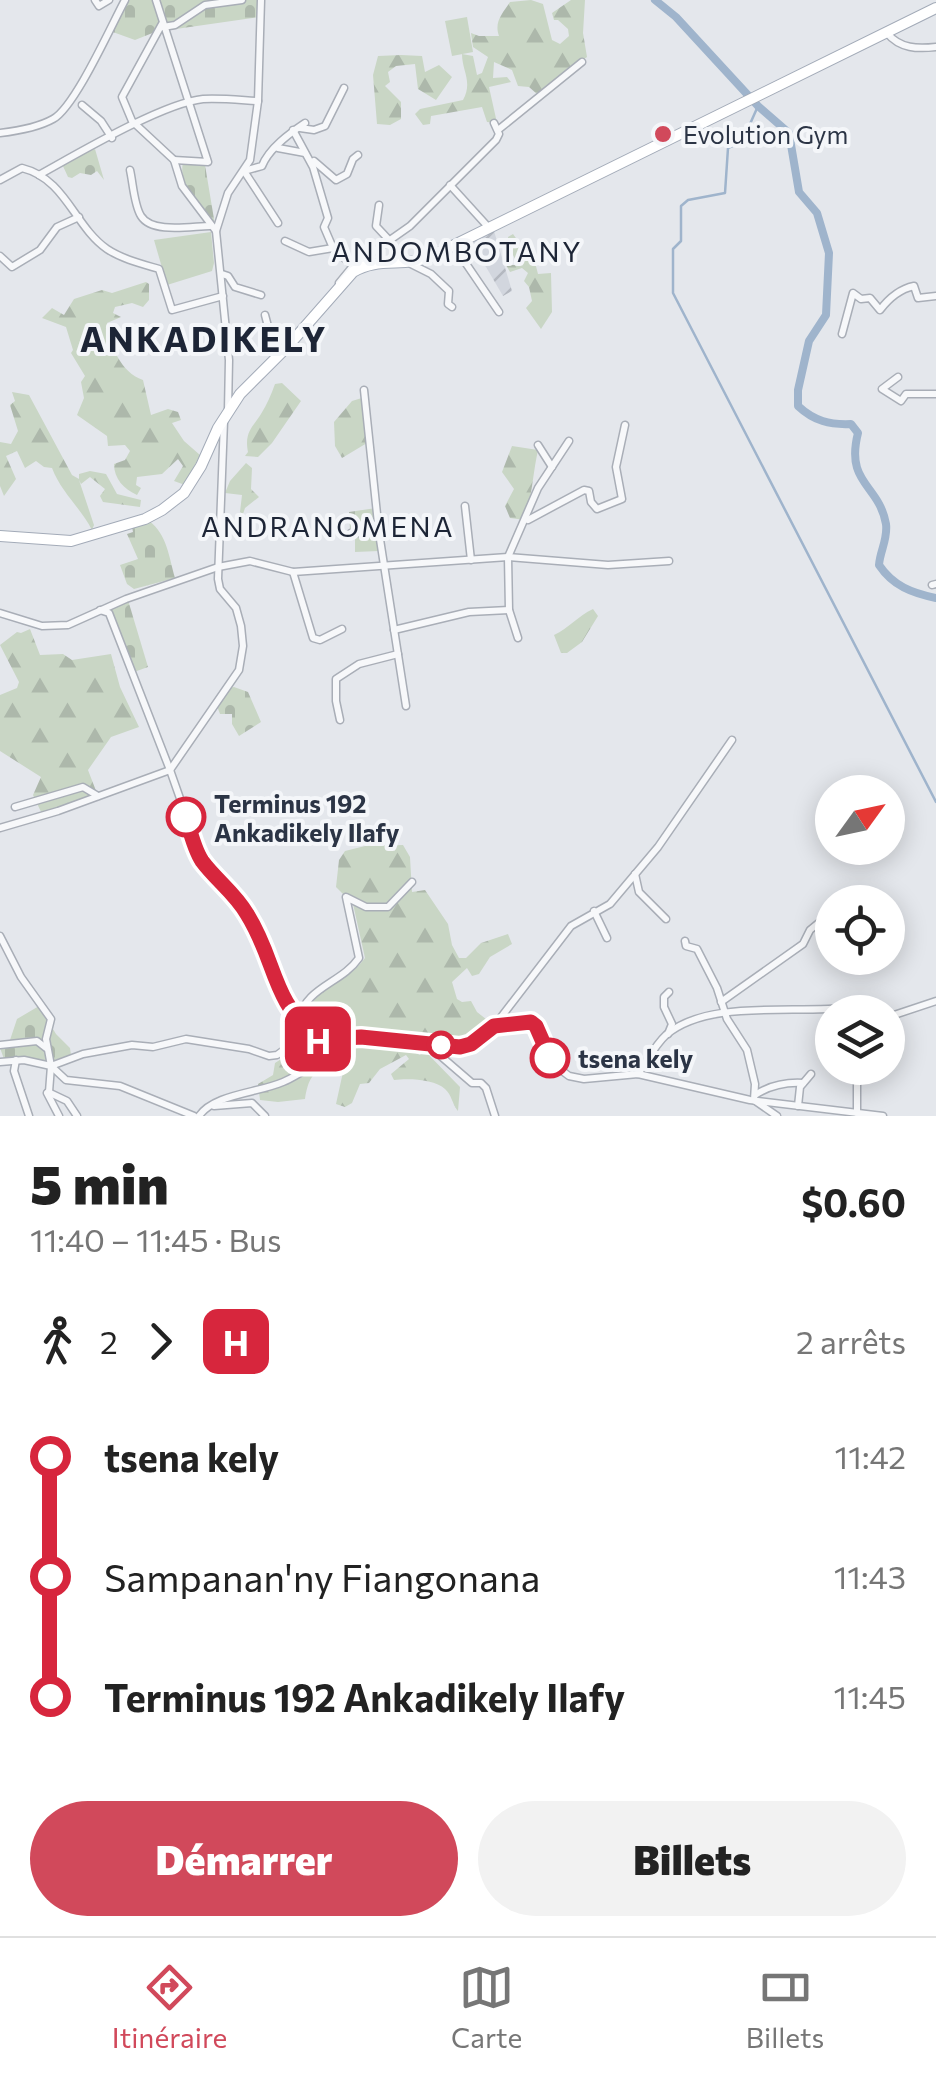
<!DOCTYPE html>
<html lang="fr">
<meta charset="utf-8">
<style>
:root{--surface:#fff;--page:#f2f2f2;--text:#222;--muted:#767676;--line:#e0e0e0;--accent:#d1495b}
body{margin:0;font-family:Commissioner,sans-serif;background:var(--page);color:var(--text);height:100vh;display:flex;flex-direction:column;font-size:38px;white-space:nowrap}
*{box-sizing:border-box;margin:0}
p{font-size:32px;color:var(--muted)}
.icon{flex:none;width:55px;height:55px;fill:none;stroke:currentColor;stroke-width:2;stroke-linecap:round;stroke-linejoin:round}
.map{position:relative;height:1116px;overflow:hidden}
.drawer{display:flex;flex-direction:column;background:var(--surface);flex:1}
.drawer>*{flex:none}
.badge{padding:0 20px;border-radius:15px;font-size:35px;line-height:65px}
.needle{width:65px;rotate:57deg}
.buttons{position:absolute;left:815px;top:775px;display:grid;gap:20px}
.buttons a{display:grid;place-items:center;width:90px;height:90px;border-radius:50%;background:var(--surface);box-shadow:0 5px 25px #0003;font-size:50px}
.map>.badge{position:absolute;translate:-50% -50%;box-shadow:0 0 0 5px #fff}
.legs{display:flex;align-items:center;gap:15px;height:110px;padding:0 30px;font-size:32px}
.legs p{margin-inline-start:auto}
.summary{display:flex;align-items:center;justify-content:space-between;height:170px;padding:0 30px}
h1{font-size:55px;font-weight:800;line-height:75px}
.cta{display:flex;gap:20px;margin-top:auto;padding:20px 30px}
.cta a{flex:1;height:115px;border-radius:60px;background:var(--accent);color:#fff;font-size:40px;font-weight:800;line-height:115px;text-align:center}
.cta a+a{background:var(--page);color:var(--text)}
ul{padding:0 30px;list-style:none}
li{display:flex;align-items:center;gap:35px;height:120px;font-size:38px}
li i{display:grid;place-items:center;width:15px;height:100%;margin:0 12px;background:currentColor}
li i::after{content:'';width:25px;height:25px;margin:-12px;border:8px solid;border-radius:50%;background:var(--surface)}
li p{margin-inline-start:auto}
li:first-child i{background:linear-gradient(#0000 50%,currentColor 0)}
li:last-child i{background:linear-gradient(currentColor 50%,#0000 0)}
.tabs{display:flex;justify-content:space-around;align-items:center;height:140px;border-top:2px solid var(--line);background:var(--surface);font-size:28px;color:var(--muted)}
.tabs a{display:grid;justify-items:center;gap:5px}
.tabs .on{color:var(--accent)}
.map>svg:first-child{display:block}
.industrial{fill:url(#industrial-furrows)}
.forest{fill:url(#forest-firs)}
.cemetery{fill:url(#cemetery-stones)}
.green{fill:#c9d6c5}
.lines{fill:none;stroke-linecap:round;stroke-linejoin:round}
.stream{stroke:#9fb4cc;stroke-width:2.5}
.river{stroke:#9fb4cc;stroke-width:8}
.minor-casing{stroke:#a9aeb7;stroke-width:9}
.major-casing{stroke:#a3abb8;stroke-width:12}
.minor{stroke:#f7f8fa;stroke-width:6}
.major{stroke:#fff;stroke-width:10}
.line-1-casing{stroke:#fff;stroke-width:22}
.line-1{stroke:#d7263d;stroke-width:15}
.poi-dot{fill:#d1495b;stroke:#f4f6f9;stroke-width:4}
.stop-1-dot{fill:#fff;stroke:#d7263d;stroke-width:5}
.labels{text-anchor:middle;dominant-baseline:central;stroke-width:8;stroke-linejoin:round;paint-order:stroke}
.poi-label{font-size:25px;fill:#2b3445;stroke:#f4f6f9;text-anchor:start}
.stop-label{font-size:25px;font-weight:bold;fill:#2b3445;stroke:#f4f6f9;text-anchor:start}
.neighbourhood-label{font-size:28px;letter-spacing:2.5px;fill:#1d2536;stroke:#f4f6f9}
.district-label{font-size:35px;font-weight:bold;letter-spacing:2.5px;fill:#1d2536;stroke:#f4f6f9}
</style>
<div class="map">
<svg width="936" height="1116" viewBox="0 0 936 1116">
<defs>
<pattern id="industrial-furrows" width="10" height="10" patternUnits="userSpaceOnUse" patternTransform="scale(2.5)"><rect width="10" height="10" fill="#d2d6de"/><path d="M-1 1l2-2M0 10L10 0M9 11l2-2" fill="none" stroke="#b4b8c0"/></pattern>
<pattern id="forest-firs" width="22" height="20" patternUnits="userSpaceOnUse" patternTransform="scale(2.5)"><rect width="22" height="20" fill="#c9d6c5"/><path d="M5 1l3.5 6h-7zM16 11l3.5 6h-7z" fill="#adb8ab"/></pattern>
<pattern id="cemetery-stones" width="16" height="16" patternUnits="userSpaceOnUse" patternTransform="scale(2.5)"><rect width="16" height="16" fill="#c9d6c5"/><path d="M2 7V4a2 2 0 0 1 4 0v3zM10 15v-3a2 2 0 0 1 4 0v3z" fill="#adb8ab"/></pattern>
</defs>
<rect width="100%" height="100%" fill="#e4e7ec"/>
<path class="industrial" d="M494,231L512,291L503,296L472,243Z"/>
<g class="forest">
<path d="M531,0L543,4L552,40L560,44L569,36L568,29L558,20H554L552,13L571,0H585L583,33L587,57L537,94L529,87L518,86L512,70L494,62L493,78L507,77L511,82L489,87L497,123L487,122L482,107L431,116L430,124L423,125L415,114L420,109L463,100C473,82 462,71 462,54L473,56L477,75L482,73L488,57L473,47L471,33L479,36H499C494,22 502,14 510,2Z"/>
<path d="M401,55L422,56L425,72L439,65L452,77L436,100L418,89L415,64L396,66L388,72L390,82L385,86L401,102V119L390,125L377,124L373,75L378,56Z"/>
<path d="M513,234L521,245L530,243L538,274L551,273L552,312L541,329L526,308L532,301L529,287L524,281L528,273L522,268L510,272L506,265H515L516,261L508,245V237Z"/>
<path d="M146,282L149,284V300L143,307L132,303L115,307L113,313L121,317L107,323C110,345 120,372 143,380L151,415L168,409L178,412L181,420L172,423L184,441L200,455L185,485L174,481L183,466L178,459L162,474L137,477L136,485L141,488L137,495C124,489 114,479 114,464L125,460L130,451L125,445L108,446L107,436L77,415L84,398L81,382L85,376L71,353L73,350L66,327L42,318L52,308L64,315L74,299L102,290L112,293Z"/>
<path d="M282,383L301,401L272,443L258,457L245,456L248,452C244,432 253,427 261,414C267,404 271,395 275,384Z"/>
<path d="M12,392L29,395L72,475L79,479V474L90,471L106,474L117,494L141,500L140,507L103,502L100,496L105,489L90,477L81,484L79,480L94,525L92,530C80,507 61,492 52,468L44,467L36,461L25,468L17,451L6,456L16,479L4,496L0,486V442L11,444L18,431L10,405L15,401Z"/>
<path d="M365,397L367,443L342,458L335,446L334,422L352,401Z"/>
<path d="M512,446L538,450C533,473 532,496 525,520L510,518L505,506L514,489L502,472Z"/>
<path d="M246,463L252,468L251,489L259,497L245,508L243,514L240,512L242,495L225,493L230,481Z"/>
<path d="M593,609L598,616L582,642L567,653H561L554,635C569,628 578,616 593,609Z"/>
<path d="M30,629L40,655L63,654L72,660L111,654L120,687L139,727L111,737L88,770L98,796L43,816L33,795L41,777L0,751V695L17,688L19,682L0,645L17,632L21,633Z"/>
<path d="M403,845L410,857L412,892L425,890L448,924L452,945L459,958H466L481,943L508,934L512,944L490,957L479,974L472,976L467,968L452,982L457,999L462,1002L471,1001L477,1012L491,1023L457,1042L319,1035L302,1019C318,984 343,987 365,958L353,904L336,887L339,860L345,851L365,846Z"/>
<path d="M306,1043H394L420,1055L424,1050L460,1087L458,1111C452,1104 452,1095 445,1089C435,1079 408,1078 394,1080L391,1074L409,1059L406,1055L380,1069L369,1083L360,1084L352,1103L345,1107L336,1104L343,1072L329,1064C312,1072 308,1080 305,1099L278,1102L260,1100L258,1084L273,1075L275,1063Z"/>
</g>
<g class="cemetery">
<path d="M128,0H259V17L155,32L135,40L110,31Z"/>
<path d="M95,149L104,180L97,171L91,175L80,173L72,178L68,177L62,164Z"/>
<path d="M183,161L205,165L215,225C198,206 178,188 183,161Z"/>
<path d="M376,508L379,551L355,552V531H350L349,512Z"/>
<path d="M149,521C167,534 169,557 175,578L134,589L127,584L120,565L138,559L127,534L133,532L132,527Z"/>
<path d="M128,600L148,667L134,672L110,608Z"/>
<path d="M234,687L248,692L261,722L239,736L232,724V714H220L217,706L229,688Z"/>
<path d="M39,1006L56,1034L70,1048L71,1055L48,1062L4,1059L0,1048L8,1046L17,1019Z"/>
</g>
<g class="green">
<path d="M467,17L473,52L452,56L445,21Z"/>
<path d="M211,232L214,263L212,271L167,285L154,240Z"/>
</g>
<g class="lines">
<path class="stream" d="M758,106L750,124L736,136L737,144L728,148L725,193L688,200L681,206V241L673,249V293L936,802"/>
<path class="river" d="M655,0L676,17L758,106L789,133L799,192L817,213L829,253L826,315L809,341L798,390V406C814,421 830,425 851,424L858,433C845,484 879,484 886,524C888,539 880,551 879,565C893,586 912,593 936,598"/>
<g class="minor-casing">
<g id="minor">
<path d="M95,0L99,6L109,0"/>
<path d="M156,0L208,162L174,160"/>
<path d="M162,24L122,97L132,121L174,160L182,186L216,231"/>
<path d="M163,27L175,25L205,5L242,0"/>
<path d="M887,33C900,49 918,49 936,47"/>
<path d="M82,105L101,121L112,138"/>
<path d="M300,128L314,130L325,126L344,88"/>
<path d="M293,130L313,167L328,218L324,227L333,248"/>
<path d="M498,130L582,62"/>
<path d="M0,133C17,131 37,128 53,119C75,107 111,26 125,0"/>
<path d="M278,148L305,153"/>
<path d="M314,161L336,180L347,174L353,159L358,155"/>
<path d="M130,170C133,183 134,205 141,216C152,234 192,226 210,226"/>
<path d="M39,175C77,154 163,103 203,99C221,98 240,100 258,101"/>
<path d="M0,180L22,168C66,179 74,226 107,249C122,259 142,264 159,269L172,310L223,296"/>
<path d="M450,185L490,229"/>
<path d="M379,205L376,226L390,241"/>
<path d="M278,223L244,171L262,166C269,148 290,133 305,123"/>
<path d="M285,241L309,252L333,248L353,266"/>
<path d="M454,246L499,312"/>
<path d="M0,256L12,267L40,250L57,227L79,217"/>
<path d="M411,264L431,274L449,291L448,304L452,307"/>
<path d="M222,274L228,276L235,287L261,295"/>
<path d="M339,283L353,266L410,226L496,140L499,134L494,123"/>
<path d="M265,315L276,357"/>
<path d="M842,334L853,293L861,299L870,298L880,310C889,298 900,289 914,286L918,298L936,296"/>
<path d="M898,377L882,389L901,401L906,394H936"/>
<path d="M364,390L379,533L406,706"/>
<path d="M228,410L229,360L216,231L228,193L250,160L258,101L261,0"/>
<path d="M538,445L552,467"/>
<path d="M465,506L471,560"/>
<path d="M528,520L584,490L589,491L591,502L597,509L622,499L616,467L625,425"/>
<path d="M351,533H379"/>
<path d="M293,572L313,638L320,640L342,629"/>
<path d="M932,585L936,584"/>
<path d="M100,610L109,613L170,770L201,858L237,896L251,919L287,1007L298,1022L319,1040L361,1037L460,1047L471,1045L494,1026L531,1022L536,1025L553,1064L569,1076L584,1079L638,1074L750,1100L883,1116"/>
<path d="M0,613L42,626L68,625L126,599L218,567L250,561L293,572L508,557L608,565L669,561"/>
<path d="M394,630L469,612L509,610"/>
<path d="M518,638L509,610L508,557L538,488L569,441"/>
<path d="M340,720L336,701V679L359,664L398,654"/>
<path d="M15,807L83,787L98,796"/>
<path d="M0,828L58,811L170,770L239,670L243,646L241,626L236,608L220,589L218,579L224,421"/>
<path d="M635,874L639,892L666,919"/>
<path d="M594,911L607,938"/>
<path d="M0,936L21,977L51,1019L46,1039L51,1066L49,1092"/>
<path d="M685,941L686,946L697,949L717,988L727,1019L747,1050L755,1084L754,1100L777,1116"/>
<path d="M721,1002L803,944L810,930L831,913"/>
<path d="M888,1017L936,1001"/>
<path d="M298,1021C306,986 341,984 359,958L346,897L366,907H388L412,882"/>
<path d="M495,1025L571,926L610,904L658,847L732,740"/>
<path d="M668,1034L672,1024L664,1007V997L669,992"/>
<path d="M0,1045L37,1041L46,1048"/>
<path d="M429,1046L472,1083H481L486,1088L495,1116"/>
<path d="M16,1060L14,1071L29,1116"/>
<path d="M0,1062L24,1060L51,1066L66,1080L120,1086L194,1116"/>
<path d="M51,1066L83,1054L132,1045L153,1047L186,1039L249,1049L269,1056L277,1055L296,1041"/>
<path d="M638,1074C647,1061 655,1045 666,1035C709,998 798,1015 852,1007L857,1012"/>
<path d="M48,1092L67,1101L77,1116"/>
<path d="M47,1093L59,1116"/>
<path d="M755,1095C769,1086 786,1082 803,1083"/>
<path d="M214,1106L252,1103L265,1116"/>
<path d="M798,1106L800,1087L811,1074"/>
<path d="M857,1113V1068"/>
<path d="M199,1116C214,1094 258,1093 283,1082C295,1077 307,1069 319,1061L317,1052L299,1046L288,1012"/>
</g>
</g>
<g class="major-casing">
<path id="major" d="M0,536L71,541L145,519L162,510L184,493L201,466L218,428L240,394L288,346L353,272C377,257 402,267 428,258L936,8"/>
</g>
<use href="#minor" class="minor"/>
<use href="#major" class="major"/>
</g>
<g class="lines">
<g class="line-1-casing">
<path id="line-1" d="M186,817C190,831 194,849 202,861C216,880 235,893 247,914C277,962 270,998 318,1040L361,1037L460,1047L471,1044L494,1026L531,1022L536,1026L550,1058"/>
</g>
<use href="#line-1" class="line-1"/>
</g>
<circle class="poi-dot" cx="663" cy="134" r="10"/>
<g class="stop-1-dot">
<circle cx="186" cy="817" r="18"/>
<circle cx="441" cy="1045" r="12"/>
<circle cx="550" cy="1058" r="18"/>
</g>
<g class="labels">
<g class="poi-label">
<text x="683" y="134">Evolution Gym</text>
</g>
<g class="stop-label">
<text x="214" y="803">Terminus 192<tspan x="214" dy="29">Ankadikely Ilafy</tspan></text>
<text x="578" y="1058">tsena kely</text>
</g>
<g class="neighbourhood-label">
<text x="457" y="251">ANDOMBOTANY</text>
<text x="328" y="526">ANDRANOMENA</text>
</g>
<g class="district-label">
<text x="204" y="337">ANKADIKELY</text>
</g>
</g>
</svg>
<div class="buttons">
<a><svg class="needle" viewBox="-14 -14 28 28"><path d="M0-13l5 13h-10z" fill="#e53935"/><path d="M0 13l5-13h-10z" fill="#767676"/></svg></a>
<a><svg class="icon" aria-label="locate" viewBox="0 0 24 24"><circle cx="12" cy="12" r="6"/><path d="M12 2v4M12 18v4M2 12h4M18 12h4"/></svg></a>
<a><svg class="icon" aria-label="layers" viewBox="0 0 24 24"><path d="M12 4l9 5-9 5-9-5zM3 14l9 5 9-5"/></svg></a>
</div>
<b class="badge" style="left:318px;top:1039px;background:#d7263d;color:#fff">H</b>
</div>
<section class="drawer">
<div class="summary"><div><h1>5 min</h1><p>11:40 – 11:45 · Bus</p></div><b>$0.60</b></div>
<div class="legs"><svg class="icon" aria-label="walk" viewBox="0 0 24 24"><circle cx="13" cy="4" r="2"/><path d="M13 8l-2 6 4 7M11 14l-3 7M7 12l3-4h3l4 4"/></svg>2<svg class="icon" aria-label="forward" viewBox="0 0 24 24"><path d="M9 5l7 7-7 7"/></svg><b class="badge" style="background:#d7263d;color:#fff">H</b><p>2 arrêts</p></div>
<ul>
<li><i style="color:#d7263d"></i><b>tsena kely</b><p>11:42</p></li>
<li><i style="color:#d7263d"></i><span>Sampanan'ny Fiangonana</span><p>11:43</p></li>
<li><i style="color:#d7263d"></i><b>Terminus 192 Ankadikely Ilafy</b><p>11:45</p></li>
</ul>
<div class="cta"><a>Démarrer</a><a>Billets</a></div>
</section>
<nav class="tabs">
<a class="on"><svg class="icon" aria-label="directions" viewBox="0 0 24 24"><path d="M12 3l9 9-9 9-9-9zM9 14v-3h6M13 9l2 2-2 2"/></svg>Itinéraire</a>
<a><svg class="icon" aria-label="map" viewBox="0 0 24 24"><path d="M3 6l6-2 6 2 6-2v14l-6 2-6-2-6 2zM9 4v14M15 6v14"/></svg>Carte</a>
<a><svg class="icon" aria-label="tickets" viewBox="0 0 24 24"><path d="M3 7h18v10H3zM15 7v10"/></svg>Billets</a>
</nav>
